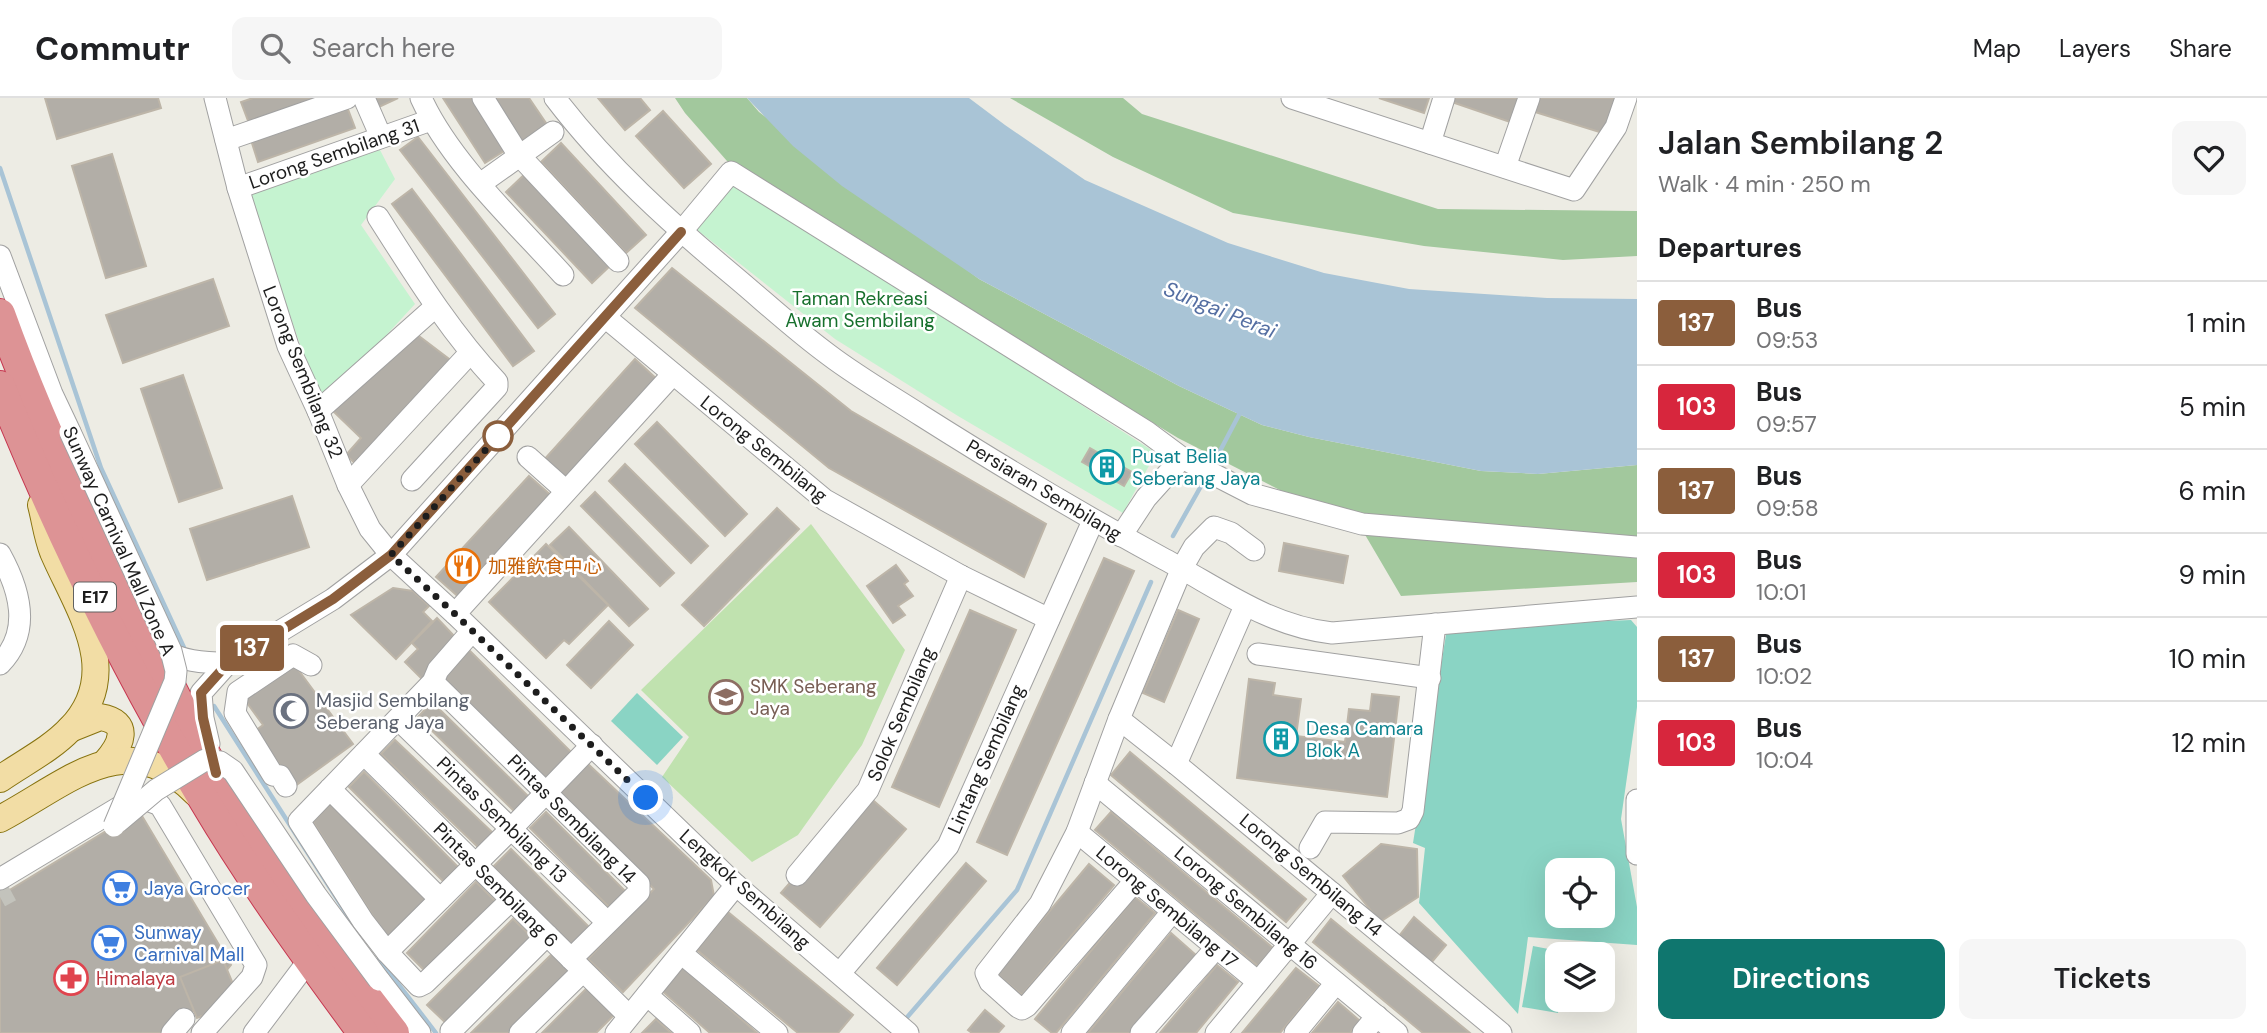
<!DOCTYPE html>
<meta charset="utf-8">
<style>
:root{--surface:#fff;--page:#f6f6f6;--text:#202124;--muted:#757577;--line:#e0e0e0;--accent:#0f766e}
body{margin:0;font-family:"DM Sans","Noto Sans SC",sans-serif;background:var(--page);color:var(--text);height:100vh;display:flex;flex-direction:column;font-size:26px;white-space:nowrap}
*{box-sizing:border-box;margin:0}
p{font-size:23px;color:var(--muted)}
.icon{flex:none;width:38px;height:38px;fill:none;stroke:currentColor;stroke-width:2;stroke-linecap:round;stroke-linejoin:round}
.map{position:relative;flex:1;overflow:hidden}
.side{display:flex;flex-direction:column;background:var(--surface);width:630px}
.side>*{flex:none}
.badge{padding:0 14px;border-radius:5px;font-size:24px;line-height:46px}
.tools{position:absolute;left:1545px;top:760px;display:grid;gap:14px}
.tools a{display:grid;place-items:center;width:70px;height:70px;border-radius:14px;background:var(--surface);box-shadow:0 7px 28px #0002;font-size:35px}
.you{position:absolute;width:35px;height:35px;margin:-18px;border:5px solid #fff;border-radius:50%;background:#1a73e8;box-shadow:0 0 0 10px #1a73e833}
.map>.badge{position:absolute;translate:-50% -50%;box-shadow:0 0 0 4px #fff}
h2{padding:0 21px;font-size:26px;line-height:63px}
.round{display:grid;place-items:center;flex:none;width:74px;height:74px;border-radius:14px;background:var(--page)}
.summary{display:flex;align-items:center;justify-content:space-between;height:119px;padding:0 21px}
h1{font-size:33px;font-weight:600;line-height:52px}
.button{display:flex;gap:14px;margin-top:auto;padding:14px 21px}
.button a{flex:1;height:80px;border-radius:14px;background:var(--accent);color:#fff;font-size:28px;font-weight:600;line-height:80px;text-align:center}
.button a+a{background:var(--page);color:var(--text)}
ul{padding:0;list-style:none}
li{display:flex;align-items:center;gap:21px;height:84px;padding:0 21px;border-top:2px solid var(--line)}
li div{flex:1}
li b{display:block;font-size:26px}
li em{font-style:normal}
li .badge{min-width:77px;font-weight:700;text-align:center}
header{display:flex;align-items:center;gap:42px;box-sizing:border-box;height:98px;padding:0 35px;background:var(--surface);border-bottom:2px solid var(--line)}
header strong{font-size:33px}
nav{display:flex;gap:38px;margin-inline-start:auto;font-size:24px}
.search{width:490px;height:63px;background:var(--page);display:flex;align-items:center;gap:18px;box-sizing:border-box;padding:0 24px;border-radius:14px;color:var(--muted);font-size:26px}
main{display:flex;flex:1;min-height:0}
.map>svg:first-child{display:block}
.grass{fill:#c0e2af}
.forest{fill:#a2c89d}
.park{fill:#c5f3d0}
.pitch{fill:#8ad4c4;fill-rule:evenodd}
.water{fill:#a9c4d6}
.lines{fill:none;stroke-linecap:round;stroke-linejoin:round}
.stream{stroke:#a9c4d6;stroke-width:4.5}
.building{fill:#b2aea7;stroke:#bdb5a8;stroke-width:2}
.minor-tunnel{stroke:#c3c3bc;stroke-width:21;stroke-dasharray:21 10;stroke-linecap:butt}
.minor-casing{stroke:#a1a1a1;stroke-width:23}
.major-casing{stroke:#87730f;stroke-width:28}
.highway-casing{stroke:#c6364f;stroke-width:32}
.minor{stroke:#fff;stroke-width:21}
.major{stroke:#f2dda5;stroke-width:26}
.highway{stroke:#dd9395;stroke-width:30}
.minor-bridge-casing{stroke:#a1a1a1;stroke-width:23;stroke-linecap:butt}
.minor-bridge{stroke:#fff;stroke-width:21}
.line-casing{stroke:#fff;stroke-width:16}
.line{stroke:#8b5e3c;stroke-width:10}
.walk{stroke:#1d1d1d;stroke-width:7;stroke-dasharray:0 12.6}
.stop-dot{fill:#fff;stroke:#8b5e3c;stroke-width:3.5}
.labels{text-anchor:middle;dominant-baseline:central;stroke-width:5;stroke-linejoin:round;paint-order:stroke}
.shield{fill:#fff;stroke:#616161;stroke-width:2}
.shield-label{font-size:18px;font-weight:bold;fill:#1d1d1d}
.street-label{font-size:19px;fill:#1d1d1d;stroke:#fff}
.park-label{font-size:19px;fill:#17702d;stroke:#fff}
.culture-label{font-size:19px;fill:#0d838f;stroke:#fff;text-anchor:start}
.food-label{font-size:19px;fill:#c56008;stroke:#fff;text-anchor:start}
.education-label{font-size:19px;fill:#785e54;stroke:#fff;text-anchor:start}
.worship-label{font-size:19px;fill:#5b616d;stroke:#fff;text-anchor:start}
.shop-label{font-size:19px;fill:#366cbe;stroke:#fff;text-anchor:start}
.health-label{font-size:19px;fill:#be3a42;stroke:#fff;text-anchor:start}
.water-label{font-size:21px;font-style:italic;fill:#546ea2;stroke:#fff}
</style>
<header>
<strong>Commutr</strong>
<div class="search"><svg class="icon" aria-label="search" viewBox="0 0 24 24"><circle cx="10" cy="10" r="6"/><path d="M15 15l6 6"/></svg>Search here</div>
<nav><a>Map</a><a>Layers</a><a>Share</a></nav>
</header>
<main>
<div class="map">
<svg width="1637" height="935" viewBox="0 0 1637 935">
<rect width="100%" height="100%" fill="#edece4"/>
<path class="grass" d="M811,426L905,552L862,647L798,737L752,764L662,679L689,639L641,592Z"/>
<g class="forest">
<path d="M675,0H747L759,14L979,181L1179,288L1262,327L1309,339L1481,373L1538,376L1637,367V484L1401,498L1364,435L1178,340L734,71L685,15Z"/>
<path d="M1010,0H1123L1142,16L1438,111L1637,113V158L1563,162L1424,148L1233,115L1113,59Z"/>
</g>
<g class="park">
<path d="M380,52L395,81L361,127L415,206L321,308L248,94Z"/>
<path d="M731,82L1156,355L1123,415L958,318L835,241L696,131Z"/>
</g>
<g class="pitch">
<path d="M1631,522L1637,529V609L1621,721L1637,809V847L1528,839L1518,916L1419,805L1425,750L1413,745L1447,530ZM1558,772H1603V817H1558Z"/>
<path d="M637,595L683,639L657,667L611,623Z"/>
<path d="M1533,848L1569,855L1558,856V901H1560L1558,915L1522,909Z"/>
</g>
<path class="water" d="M747,0H969L1005,27L1085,82L1228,145L1324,175L1409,191L1547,200L1637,201V367L1538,376L1481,373L1309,339L1262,327L1179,288L979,181L842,88L793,48Z"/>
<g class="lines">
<g class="stream">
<path d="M0,70L101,370L186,554"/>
<path d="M1211,370L1241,313"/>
<path d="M1173,438L1205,381"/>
<path d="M214,608L353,826"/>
<path d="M379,861L436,935"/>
<path d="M903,924L1017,792L1151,484"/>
</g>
</g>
<g class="building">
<path d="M45,0H158L161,10L57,41Z"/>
<path d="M253,0H333L250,28L241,4Z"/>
<path d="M375,0H398L379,9Z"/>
<path d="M443,0H477L509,50L485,65Z"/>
<path d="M492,0H529L548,28L521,45Z"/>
<path d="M598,0H640L650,12L625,32Z"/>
<path d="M1379,0H1429L1424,15Z"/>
<path d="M1453,0H1522L1513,25L1452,4Z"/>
<path d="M1536,0H1617L1606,36L1532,13Z"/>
<path d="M346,6L355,30L258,64L250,39Z"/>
<path d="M663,13L711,66L684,90L636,38Z"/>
<path d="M418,39L555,216L538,230L400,52Z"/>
<path d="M561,45L646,137L626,155L541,64Z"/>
<path d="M112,56L146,168L106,180L72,68Z"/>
<path d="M526,75L612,166L592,185L506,94Z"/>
<path d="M412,91L534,253L513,268L392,106Z"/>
<path d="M672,170L851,313L1046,426L1024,479L829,370L635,210Z"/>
<path d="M213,181L229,228L123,265L106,217Z"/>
<path d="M411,232L453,264L360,370L346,357L361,340L333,313Z"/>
<path d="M635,261L659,283L567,384L543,363Z"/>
<path d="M183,277L222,390L179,404L141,291Z"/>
<path d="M657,324L747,416L725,438L635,346Z"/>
<path d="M1090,350L1132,374L1124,388L1082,364Z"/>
<path d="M625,366L708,448L691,465L609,383Z"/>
<path d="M529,378L553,399L461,501L436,479Z"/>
<path d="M595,394L674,475L660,488L581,408Z"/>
<path d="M292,398L309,449L207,482L190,431Z"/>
<path d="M777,410L799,431L704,528L682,507Z"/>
<path d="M569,429L648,511L629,528L550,447Z"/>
<path d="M1284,445L1348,458L1343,485L1279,473Z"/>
<path d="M546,446L608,507L569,546L564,542L546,560L489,504Z"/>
<path d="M1104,460L1134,473L1007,757L977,744Z"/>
<path d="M896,467L908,483L904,486L913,498L898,508L905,517L893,525L867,488Z"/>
<path d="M393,490L413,493L429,508L423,514L432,523L396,561L351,517Z"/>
<path d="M970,512L1016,532L939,709L892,689Z"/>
<path d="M1178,512L1199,521L1164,604L1143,595Z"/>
<path d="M437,520L457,541L422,581L405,564L418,551L412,545Z"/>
<path d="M609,523L633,547L591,590L567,567Z"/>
<path d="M469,552L573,656L545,684L440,580Z"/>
<path d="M291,562L353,646L295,688L255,633L263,627L242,598Z"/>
<path d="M1249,581L1275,585L1273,597L1301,601L1296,638L1345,644L1349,611L1370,613L1372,596L1399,599L1387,699L1237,680Z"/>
<path d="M432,604L530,700L516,715L418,619Z"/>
<path d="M395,642L493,735L479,750L381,656Z"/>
<path d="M1130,654L1306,801L1286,824L1111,677Z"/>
<path d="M587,665L711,782L714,798L623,894L588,861L654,791L556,696Z"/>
<path d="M364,674L459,770L445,785L349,689Z"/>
<path d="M867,697L906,731L820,829L781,795Z"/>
<path d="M330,706L429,805L389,843L313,724Z"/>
<path d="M139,713L231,867L175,935H0V798Z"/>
<path d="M546,714L627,795L611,811L530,730Z"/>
<path d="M1111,714L1273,850L1258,868L1095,732Z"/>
<path d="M1381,746L1417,751L1418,799L1380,824L1343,778Z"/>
<path d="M511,751L591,831L573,849L493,769Z"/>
<path d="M966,765L986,783L897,887L877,870Z"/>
<path d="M1089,766L1114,787L1022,897L997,876Z"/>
<path d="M476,784L496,804L427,875L407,855Z"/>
<path d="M1135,799L1155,815L1056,935H1052L1035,921Z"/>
<path d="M728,814L853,917L838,935H798L697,852Z"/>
<path d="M1414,819L1446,847L1431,865L1399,838Z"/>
<path d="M513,821L535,842L449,928L427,907Z"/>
<path d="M1331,821L1470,935H1423L1313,844Z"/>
<path d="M1171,835L1196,857L1131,935H1088Z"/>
<path d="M552,856L570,874L508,935H471Z"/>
<path d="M223,862L240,903L197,920L180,879Z"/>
<path d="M1217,867L1238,884L1196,935H1160Z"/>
<path d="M682,869L757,935H710L661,892Z"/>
<path d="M1296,870L1319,888L1280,935H1242Z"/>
<path d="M588,889L615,916L596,935H542Z"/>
<path d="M1338,904L1360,923L1350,935H1312Z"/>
<path d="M985,912L1004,928L998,935H972L968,932Z"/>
<path d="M656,921L671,935H642Z"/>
</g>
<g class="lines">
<path class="minor-tunnel" d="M0,799L11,793"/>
<g class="minor-casing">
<g id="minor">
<path d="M215,0L238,90L288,248L318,313L348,387L370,431L391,457L455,516L736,787L908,935"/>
<path d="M364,0L381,39"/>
<path d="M421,0C450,64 516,125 563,177"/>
<path d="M483,0L518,56L618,163"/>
<path d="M555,0C606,67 671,126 735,179C766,205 796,233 829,257C858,279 891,298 922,318C1001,368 1081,416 1164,461C1219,490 1268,528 1332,535L1637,509"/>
<path d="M1292,0L1574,92L1616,29L1626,0"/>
<path d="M226,42L347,0"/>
<path d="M1430,45L1444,0"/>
<path d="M1505,69L1529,0"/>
<path d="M480,86L553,34"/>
<path d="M238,90L431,22"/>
<path d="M378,119C415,177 450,234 497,284V289L412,382"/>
<path d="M0,158L52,296L70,334"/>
<path d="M605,219L825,402L961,478L1049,521"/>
<path d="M318,313L435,209"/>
<path d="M528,359L566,393"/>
<path d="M348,387L470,255"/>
<path d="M1121,438L1146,400L1182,360"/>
<path d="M0,456C20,492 32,533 0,566"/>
<path d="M455,516L673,276"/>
<path d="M472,533L438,572L433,584L299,723L363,823L387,854L419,888L425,885L511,802"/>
<path d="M159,551C182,563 202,565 228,565"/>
<path d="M1258,556L1430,580"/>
<path d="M433,584L639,786V794L571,861"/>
<path d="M398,621L607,824"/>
<path d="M1119,621L1176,666L1501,935"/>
<path d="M209,646L203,620L201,595L228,565L333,501L391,457L681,134L731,74L1147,334L1182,360L1252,396L1362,426L1637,449"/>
<path d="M364,656L629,918"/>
<path d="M1176,666L1245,508"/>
<path d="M1095,685L1397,935"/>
<path d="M286,688L280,678L273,677L235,615L238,594L293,557L311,567"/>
<path d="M330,691L440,801"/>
<path d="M1637,702V756"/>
<path d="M1077,734L1258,884"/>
<path d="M1310,750L1325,724L1398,725L1409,721L1413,713L1435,526"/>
<path d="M797,777L868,692L961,478"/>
<path d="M0,781L128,704L147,702L160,707L256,867L252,879L202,935"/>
<path d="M1135,783L1027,908L1022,911L1018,909L990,884L986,875L1040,806L1077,734L1119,621L1182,470L1194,449L1214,429L1231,435L1254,452"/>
<path d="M387,854L511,731L592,647"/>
<path d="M681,855L777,935"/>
<path d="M840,875L948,748L1093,423"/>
<path d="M379,882L420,935"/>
<path d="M647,897L690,935"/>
<path d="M172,935L184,921"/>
<path d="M254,935L309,862"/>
<path d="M453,935L451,933L547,837"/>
<path d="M520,935L583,873"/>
<path d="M616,935L736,787"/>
<path d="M1072,935L1172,814"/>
<path d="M1141,935L1216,850"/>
<path d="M1216,935L1332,795"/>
<path d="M1295,935L1336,885"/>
<path d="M1363,935L1377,918"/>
</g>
</g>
<g class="major-casing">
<g id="major">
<path d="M70,631L100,619C132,624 121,647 106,664"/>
<path d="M0,681C23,665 51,651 70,631C125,575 78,512 53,454C47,439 45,422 41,407"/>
<path d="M0,721C68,685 126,625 196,695"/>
</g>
</g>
<g class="highway-casing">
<g id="highway">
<path d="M0,216C40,327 89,431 143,535C168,582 190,631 217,677C270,767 330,853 394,935"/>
<path d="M0,288C57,430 125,570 204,702C252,783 307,859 363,935"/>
</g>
</g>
<use href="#minor" class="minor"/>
<use href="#major" class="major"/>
<use href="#highway" class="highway"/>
<g class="minor-bridge-casing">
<g id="minor-bridge">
<path d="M70,334L171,553L176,573L175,583L114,728"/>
<path d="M118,724L156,692L205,662L220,664L233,673L316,797L379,882"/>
</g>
</g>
<use href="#minor-bridge" class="minor-bridge"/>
</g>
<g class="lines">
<g class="line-casing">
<path id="line" d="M216,675L203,620L201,595L228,565L333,501L391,457L681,134"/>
</g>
<use href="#line" class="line"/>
<path class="walk" d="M498,338L500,336L391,457L455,516L646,700"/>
</g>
<defs>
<g id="building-ring" transform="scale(1.75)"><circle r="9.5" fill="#fff" stroke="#0f9aa8" stroke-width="1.5"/><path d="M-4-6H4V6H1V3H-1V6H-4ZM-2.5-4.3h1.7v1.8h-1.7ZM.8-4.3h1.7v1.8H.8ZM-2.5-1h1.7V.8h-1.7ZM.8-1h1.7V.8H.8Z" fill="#0f9aa8"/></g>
<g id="restaurant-ring" transform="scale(1.75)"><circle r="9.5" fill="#fff" stroke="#e8710a" stroke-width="1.5"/><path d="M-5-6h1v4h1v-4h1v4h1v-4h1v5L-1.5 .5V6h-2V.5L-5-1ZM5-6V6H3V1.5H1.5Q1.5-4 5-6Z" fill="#e8710a"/></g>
<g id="school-ring" transform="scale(1.75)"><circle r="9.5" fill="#fff" stroke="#8d6e63" stroke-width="1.5"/><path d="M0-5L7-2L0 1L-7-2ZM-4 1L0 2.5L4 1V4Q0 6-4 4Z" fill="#8d6e63"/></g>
<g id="mosque-ring" transform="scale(1.75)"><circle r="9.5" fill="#fff" stroke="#6b7280" stroke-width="1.5"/><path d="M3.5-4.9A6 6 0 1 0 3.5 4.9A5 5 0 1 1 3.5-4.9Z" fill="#6b7280"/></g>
<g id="supermarket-ring" transform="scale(1.75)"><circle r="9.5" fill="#fff" stroke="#3f7fe0" stroke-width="1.5"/><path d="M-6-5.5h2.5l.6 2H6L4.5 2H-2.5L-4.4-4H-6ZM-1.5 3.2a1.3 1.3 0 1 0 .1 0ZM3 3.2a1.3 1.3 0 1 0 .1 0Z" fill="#3f7fe0"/></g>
<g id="pharmacy-ring" transform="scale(1.75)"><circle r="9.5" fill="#fff" stroke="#e0444e" stroke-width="1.5"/><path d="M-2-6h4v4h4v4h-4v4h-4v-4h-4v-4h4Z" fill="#e0444e"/></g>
</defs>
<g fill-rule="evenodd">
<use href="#building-ring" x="1107" y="369"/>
<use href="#restaurant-ring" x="463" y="468"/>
<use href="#school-ring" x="726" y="599"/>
<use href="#mosque-ring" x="291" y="613"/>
<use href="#building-ring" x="1281" y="641"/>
<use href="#supermarket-ring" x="120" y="790"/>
<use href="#supermarket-ring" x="109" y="845"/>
<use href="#pharmacy-ring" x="71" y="880"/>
</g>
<circle class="stop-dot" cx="498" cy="338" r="14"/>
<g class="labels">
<rect class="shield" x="74" y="484.5" width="42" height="29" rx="5"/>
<g class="shield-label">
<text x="95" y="499">E17</text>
</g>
<g class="street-label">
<text transform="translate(334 56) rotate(-19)">Lorong Sembilang 31</text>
<text transform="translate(303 274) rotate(68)">Lorong Sembilang 32</text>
<text transform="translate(764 351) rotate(39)">Lorong Sembilang</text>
<text transform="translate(1044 392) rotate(31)">Persiaran Sembilang</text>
<text transform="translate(119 443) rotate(66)">Sunway Carnival Mall Zone A</text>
<text transform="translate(901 616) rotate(-67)">Solok Sembilang</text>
<text transform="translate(986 661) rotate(-66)">Lintang Sembilang</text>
<text transform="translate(572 721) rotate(45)">Pintas Sembilang 14</text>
<text transform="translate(502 722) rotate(44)">Pintas Sembilang 13</text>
<text transform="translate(1311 777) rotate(40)">Lorong Sembilang 14</text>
<text transform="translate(496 787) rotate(45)">Pintas Sembilang 6</text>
<text transform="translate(745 791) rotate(42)">Lengkok Sembilang</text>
<text transform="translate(1167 809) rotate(40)">Lorong Sembilang 17</text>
<text transform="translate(1246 810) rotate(40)">Lorong Sembilang 16</text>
</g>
<g class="park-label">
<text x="860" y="200">Taman Rekreasi<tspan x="860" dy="22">Awam Sembilang</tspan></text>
</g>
<g class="culture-label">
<text x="1132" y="358">Pusat Belia<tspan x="1132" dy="22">Seberang Jaya</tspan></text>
<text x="1306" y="630">Desa Camara<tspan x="1306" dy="22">Blok A</tspan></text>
</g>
<g class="food-label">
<text x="488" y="468">加雅飲食中心</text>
</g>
<g class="education-label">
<text x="750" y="588">SMK Seberang<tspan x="750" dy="22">Jaya</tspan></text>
</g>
<g class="worship-label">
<text x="316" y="602">Masjid Sembilang<tspan x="316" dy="22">Seberang Jaya</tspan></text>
</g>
<g class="shop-label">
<text x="144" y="790">Jaya Grocer</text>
<text x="134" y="834">Sunway<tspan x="134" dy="22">Carnival Mall</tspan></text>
</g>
<g class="health-label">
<text x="96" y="880">Himalaya</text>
</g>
<g class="water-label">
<text transform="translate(1220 212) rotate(22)">Sungai Perai</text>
</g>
</g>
</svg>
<div class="tools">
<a><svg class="icon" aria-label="locate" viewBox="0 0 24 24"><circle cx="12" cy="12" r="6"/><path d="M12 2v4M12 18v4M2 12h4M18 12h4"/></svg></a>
<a><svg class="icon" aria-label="layers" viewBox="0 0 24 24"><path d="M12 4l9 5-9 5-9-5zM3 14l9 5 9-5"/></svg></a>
</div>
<div class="you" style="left:646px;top:700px"></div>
<b class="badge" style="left:252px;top:550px;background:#8b5e3c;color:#fff">137</b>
</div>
<section class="side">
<div class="summary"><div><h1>Jalan Sembilang 2</h1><p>Walk · 4 min · 250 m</p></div><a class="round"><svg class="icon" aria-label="heart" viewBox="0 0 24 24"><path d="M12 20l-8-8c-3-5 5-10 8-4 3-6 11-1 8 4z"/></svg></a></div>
<h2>Departures</h2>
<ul>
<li><span class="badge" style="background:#8b5e3c;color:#fff">137</span><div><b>Bus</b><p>09:53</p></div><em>1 min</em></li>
<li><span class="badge" style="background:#d7263d;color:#fff">103</span><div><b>Bus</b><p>09:57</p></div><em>5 min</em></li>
<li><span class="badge" style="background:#8b5e3c;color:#fff">137</span><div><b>Bus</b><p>09:58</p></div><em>6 min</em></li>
<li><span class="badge" style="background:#d7263d;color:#fff">103</span><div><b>Bus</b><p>10:01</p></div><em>9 min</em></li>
<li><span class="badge" style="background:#8b5e3c;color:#fff">137</span><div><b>Bus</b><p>10:02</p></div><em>10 min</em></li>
<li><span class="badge" style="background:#d7263d;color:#fff">103</span><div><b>Bus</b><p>10:04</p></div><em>12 min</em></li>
</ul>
<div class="button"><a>Directions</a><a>Tickets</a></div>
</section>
</main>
